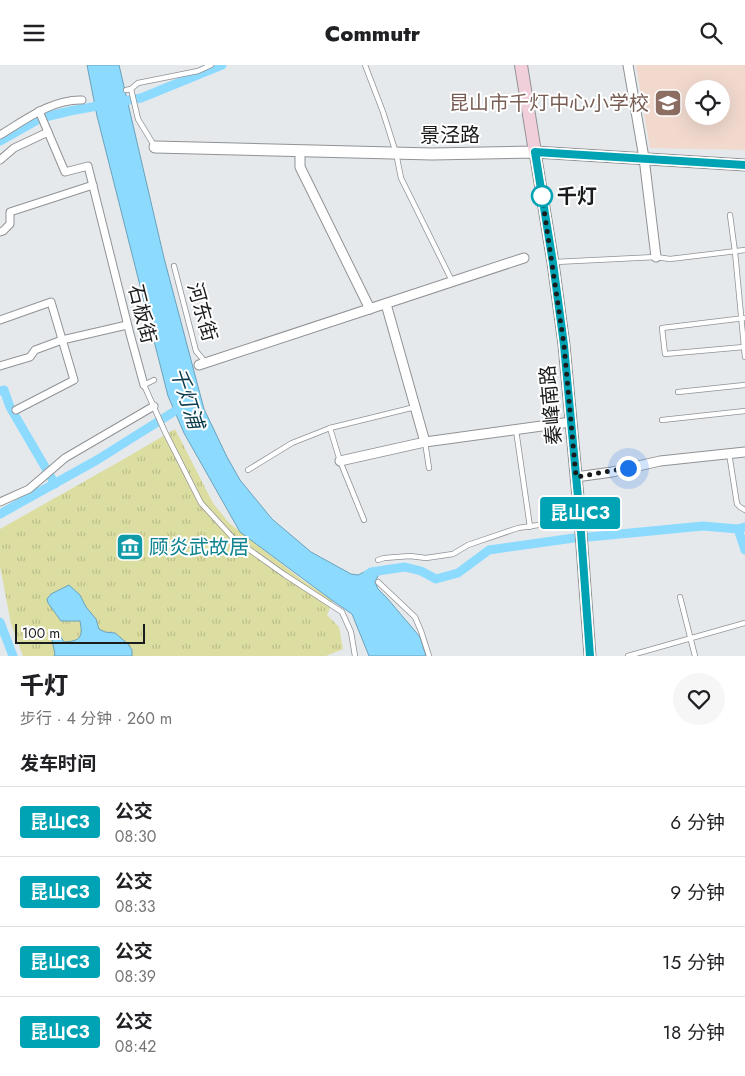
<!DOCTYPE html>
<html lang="zh">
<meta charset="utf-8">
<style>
:root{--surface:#fff;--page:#f6f6f6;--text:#202124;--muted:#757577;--line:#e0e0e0}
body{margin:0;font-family:Jost,"Noto Sans SC",sans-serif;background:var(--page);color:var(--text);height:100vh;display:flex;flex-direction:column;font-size:19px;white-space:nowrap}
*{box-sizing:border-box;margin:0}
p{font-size:16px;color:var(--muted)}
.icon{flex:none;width:28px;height:28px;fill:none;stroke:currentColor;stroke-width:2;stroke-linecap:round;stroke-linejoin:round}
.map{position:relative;height:591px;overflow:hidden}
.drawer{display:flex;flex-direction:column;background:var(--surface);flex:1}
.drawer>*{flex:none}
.badge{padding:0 10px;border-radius:4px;font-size:18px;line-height:32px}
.buttons{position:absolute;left:685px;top:15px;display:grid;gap:10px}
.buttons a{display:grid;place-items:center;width:45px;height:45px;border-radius:50%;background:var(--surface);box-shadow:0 5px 20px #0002;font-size:25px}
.scale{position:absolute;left:15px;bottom:12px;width:130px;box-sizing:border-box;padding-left:5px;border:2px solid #1a1b1c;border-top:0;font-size:14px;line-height:18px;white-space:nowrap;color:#1a1b1c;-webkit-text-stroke:4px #fff;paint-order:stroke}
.you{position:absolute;width:25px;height:25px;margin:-12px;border:4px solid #fff;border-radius:50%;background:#1a73e8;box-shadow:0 0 0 8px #1a73e833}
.map>.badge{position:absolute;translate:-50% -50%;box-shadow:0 0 0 2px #fff}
h2{padding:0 20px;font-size:19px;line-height:45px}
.round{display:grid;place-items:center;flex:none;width:52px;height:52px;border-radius:26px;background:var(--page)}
.overview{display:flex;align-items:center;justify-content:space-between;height:85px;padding:0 20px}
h1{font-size:24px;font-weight:800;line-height:38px}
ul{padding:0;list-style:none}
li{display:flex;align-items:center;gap:15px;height:70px;padding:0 20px;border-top:1px solid var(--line)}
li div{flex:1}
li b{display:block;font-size:19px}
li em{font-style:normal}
li .badge{min-width:55px;font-weight:700;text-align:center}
header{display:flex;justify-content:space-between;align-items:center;height:65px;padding:0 20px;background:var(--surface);font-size:22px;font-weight:800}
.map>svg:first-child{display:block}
.education{fill:#f1d9ce;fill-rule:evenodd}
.grass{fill:url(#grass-tufts)}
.water{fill:#8cdbff;stroke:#6aa1bb}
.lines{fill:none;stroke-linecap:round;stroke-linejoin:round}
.canal{stroke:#8cdbff;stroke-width:9}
.service-casing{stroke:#909295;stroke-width:6}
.pedestrian-casing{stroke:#909295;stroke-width:9}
.minor-casing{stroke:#909295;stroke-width:11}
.tertiary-casing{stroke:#909295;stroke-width:13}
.secondary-casing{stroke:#909295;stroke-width:14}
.service{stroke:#fff;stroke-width:4.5}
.pedestrian{stroke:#fff;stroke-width:7}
.minor{stroke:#fff;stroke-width:9}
.tertiary{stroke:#fff;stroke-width:11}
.secondary{stroke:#f1cfda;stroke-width:12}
.line-casing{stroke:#fff;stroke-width:11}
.line{stroke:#00a3b4;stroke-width:8}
.walk{stroke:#1a1b1c;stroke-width:5;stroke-dasharray:0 9}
.stop-dot{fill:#fff;stroke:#00a3b4;stroke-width:2.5}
.labels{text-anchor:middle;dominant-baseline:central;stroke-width:4;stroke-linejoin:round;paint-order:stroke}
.education-label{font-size:20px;fill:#785e54;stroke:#fff;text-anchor:end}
.street-label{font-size:20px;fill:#1a1b1c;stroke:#fff}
.stop-label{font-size:20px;font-weight:bold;fill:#1a1b1c;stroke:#fff;text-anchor:start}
.culture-label{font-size:20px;fill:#0d838f;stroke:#fff;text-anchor:start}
.water-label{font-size:21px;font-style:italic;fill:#0d3c4e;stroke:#fff}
</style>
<header><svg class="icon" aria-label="menu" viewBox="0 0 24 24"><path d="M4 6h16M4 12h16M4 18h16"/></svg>Commutr<svg class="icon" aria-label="search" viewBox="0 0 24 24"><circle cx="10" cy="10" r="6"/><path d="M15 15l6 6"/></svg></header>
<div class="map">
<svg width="745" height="591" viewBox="0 0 745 591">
<defs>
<pattern id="grass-tufts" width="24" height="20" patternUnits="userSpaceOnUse" patternTransform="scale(1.25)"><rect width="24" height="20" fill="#dcdea1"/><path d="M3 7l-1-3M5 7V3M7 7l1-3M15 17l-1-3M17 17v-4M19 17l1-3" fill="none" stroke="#bcbe8a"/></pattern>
</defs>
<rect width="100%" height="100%" fill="#e6e9ec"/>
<path class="education" d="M636,0H745V85L650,83ZM694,24H721V51H694Z"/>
<path class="grass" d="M175,364L213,438L229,458L301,514L333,536L327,550L339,562L343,584L326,591H23L11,559L0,501V464L124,394Z"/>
<g class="water">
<path d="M87,0H119L164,193L204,344L227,392L240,415L272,454L311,487L351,509L358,510L370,504L377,507L378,511L375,517L378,524L387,533L420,572L426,591H369L352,549L333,536L240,467L184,368L168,331L97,51Z"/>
<path d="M69,520L80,530L86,542L96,554L99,564L105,567L115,568L128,579L132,585V591H54L55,589L52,575L53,572L59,569L64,577C81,576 83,572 80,556H61L48,538L47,534L51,529Z"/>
</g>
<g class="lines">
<g class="canal">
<path d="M45,52L70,46L141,33L222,0"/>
<path d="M0,76L39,54"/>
<path d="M0,326L4,325L10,342L55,419"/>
<path d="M0,449L97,395L175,346"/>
<path d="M738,464L745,485"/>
<path d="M589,472L703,461L738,464L745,462"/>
<path d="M367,510L371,507L405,502L421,506L436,514L458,508L489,485L574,473"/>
<path d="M0,557L13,591"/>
</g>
<g class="service-casing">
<g id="service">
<path d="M365,0L383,47L396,88L401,113L452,216"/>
<path d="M131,24L138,18L198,6L211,0"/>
<path d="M126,25L131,24L138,54L155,82"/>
<path d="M730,150L735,187L745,292"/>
<path d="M555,197L656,192L670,194L745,185"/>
<path d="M174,201L196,286L206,298"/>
<path d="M744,282L665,289L662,263L745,253"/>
<path d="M154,315L144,320L165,367L201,438L233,473L285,510L342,547L351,567L355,591"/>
<path d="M678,327L745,320"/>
<path d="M662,355L745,346"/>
<path d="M330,363L340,396L364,455"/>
<path d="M516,365L530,462"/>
<path d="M425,377L429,403"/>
<path d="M729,388L737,439L740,442L745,445"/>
<path d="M248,405L292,378L330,363L415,342"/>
<path d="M378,495L384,493L410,491L426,493L453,489L468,480L518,463L579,454"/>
<path d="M378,517L415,552L421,566L429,591"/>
<path d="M680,532L695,591"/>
<path d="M628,591L745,558"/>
</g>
</g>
<g class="pedestrian-casing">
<g id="pedestrian">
<path d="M39,46L65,107L88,101L130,269L144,320"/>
<path d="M0,70C25,55 52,34 82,35"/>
<path d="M0,95L14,83L48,67"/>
<path d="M0,167L3,166L10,159V147L93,120"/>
<path d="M0,255L51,237L74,315L16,345"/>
<path d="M0,301L30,292L35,285L62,275L127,260"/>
<path d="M0,437L29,424L65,393L154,341"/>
</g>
</g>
<g class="minor-casing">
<g id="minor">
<path d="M628,0L644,93L656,192"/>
<path d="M300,86V102L370,244"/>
<path d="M386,239L425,377"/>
<path d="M199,300L524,193"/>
<path d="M340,396L425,377L571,357"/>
<path d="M576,412L612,407L660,396L745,387"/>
</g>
</g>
<g class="tertiary-casing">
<g id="tertiary">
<path d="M155,82L432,89L535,87L745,100"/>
<path d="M535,87L553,198L564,280L580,454L590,591"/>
</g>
</g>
<g class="secondary-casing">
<path id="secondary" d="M521,0L535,87"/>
</g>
<use href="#service" class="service"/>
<use href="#pedestrian" class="pedestrian"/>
<use href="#minor" class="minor"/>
<use href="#tertiary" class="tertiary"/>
<use href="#secondary" class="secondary"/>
</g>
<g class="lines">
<g class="line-casing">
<path id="line" d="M590,591L580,454L564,280L553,198L535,87L745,100"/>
</g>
<use href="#line" class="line"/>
<path class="walk" d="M542,131L564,280L576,412L628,403"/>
</g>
<defs>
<g id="school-square" transform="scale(1.4375)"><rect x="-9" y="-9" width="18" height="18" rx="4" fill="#8d6e63" stroke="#fff"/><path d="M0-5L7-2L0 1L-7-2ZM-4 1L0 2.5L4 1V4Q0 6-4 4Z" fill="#fff"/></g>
<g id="museum-square" transform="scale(1.4375)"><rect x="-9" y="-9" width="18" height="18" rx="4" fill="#0f9aa8" stroke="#fff"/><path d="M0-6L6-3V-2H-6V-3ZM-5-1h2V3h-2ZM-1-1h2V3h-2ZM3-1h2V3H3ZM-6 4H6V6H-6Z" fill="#fff"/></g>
</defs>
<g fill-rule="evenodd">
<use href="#school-square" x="668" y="38"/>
<use href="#museum-square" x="130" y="482"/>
</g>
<circle class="stop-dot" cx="542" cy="131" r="10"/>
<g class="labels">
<g class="education-label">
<text x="649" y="38">昆山市千灯中心小学校</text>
</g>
<g class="street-label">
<text x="450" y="70">景泾路</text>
<text transform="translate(202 247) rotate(74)">河东街</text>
<text transform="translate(142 249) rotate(76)">石板街</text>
<text transform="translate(551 340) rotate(-95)">秦峰南路</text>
</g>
<g class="stop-label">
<text x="557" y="131">千灯</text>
</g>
<g class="culture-label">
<text x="149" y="482">顾炎武故居</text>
</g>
<g class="water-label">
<text transform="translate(187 333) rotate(72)">千灯浦</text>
</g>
</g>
</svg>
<div class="buttons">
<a><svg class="icon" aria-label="locate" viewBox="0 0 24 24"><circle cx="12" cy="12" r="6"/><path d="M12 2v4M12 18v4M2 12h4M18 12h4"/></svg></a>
</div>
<div class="scale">100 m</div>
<div class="you" style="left:628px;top:403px"></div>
<b class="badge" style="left:580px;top:448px;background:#00a3b4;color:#fff">昆山C3</b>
</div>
<section class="drawer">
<div class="overview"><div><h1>千灯</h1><p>步行 · 4 分钟 · 260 m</p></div><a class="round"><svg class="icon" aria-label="heart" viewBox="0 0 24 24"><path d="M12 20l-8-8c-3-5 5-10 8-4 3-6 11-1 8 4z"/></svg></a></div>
<h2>发车时间</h2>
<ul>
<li><span class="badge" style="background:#00a3b4;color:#fff">昆山C3</span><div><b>公交</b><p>08:30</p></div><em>6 分钟</em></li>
<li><span class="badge" style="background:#00a3b4;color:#fff">昆山C3</span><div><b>公交</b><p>08:33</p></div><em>9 分钟</em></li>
<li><span class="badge" style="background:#00a3b4;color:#fff">昆山C3</span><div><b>公交</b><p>08:39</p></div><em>15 分钟</em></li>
<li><span class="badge" style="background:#00a3b4;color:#fff">昆山C3</span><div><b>公交</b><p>08:42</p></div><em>18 分钟</em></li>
</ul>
</section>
